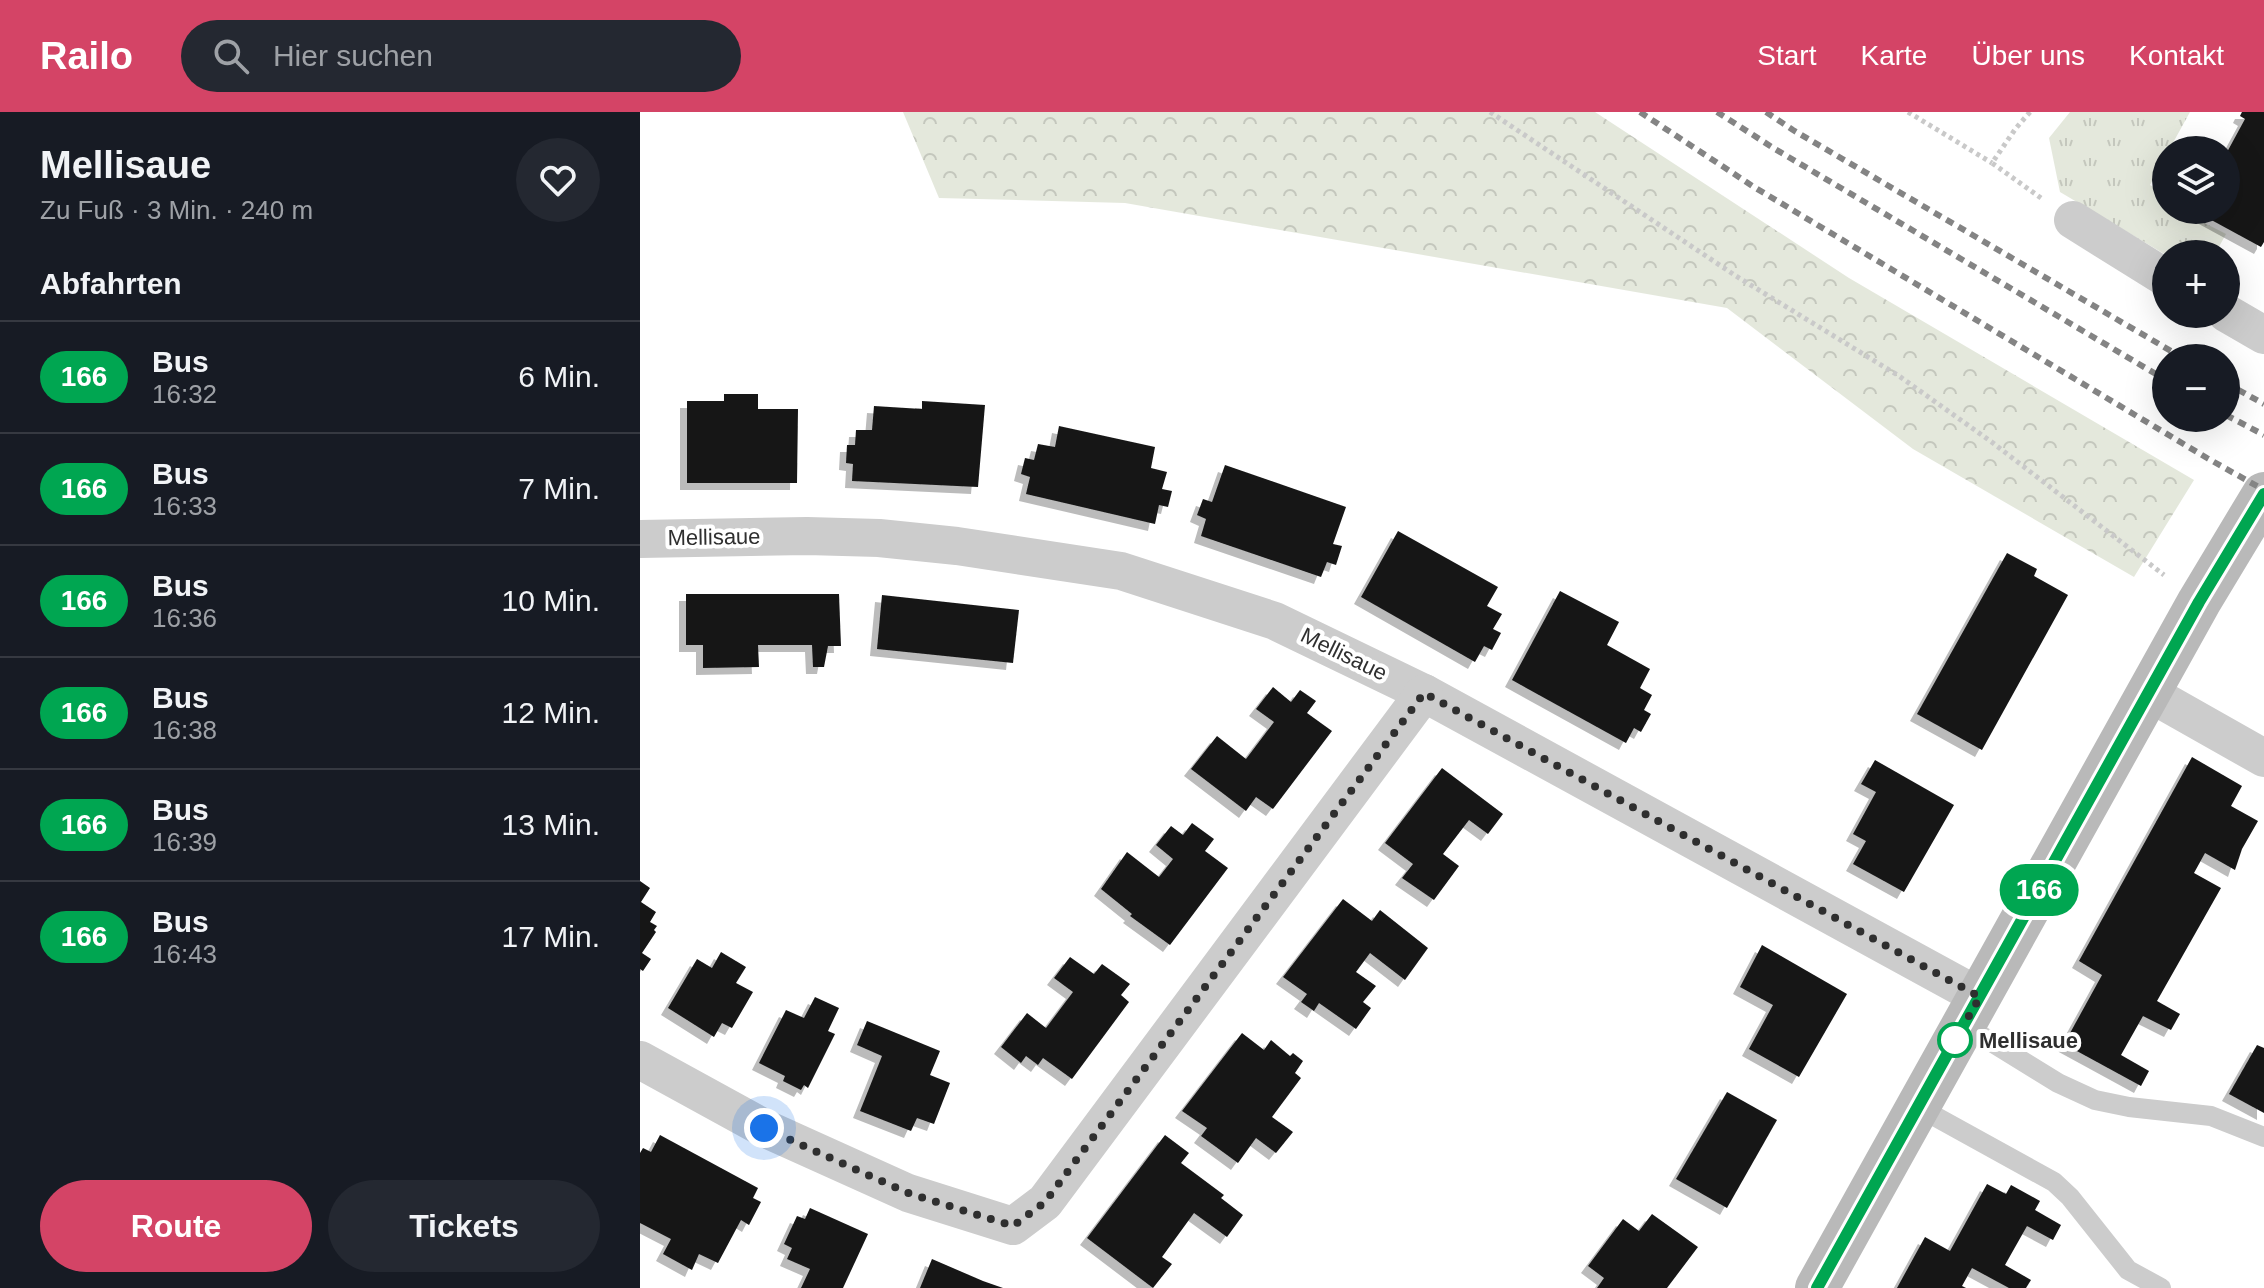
<!DOCTYPE html>
<html lang="de">
<meta charset="utf-8">
<style>
:root{--surface:#171b24;--page:#242831;--text:#f1f3f6;--muted:#9ea1a6;--line:#363941;--accent:#d44466}
body{margin:0;font-family:Helvetica,sans-serif;background:var(--page);color:var(--text);height:100vh;display:flex;flex-direction:column;font-size:30px;white-space:nowrap}
*{box-sizing:border-box;margin:0}
p{font-size:26px;color:var(--muted)}
.icon{flex:none;width:44px;height:44px;fill:none;stroke:currentColor;stroke-width:2;stroke-linecap:round;stroke-linejoin:round}
.map{position:relative;flex:1;overflow:hidden}
.side{display:flex;flex-direction:column;background:var(--surface);width:640px}
.side>*{flex:none}
.badge{padding:0 16px;border-radius:26px;font-size:28px;line-height:52px}
.buttons{position:absolute;left:1512px;top:24px;display:grid;gap:16px}
.buttons a{display:grid;place-items:center;width:88px;height:88px;border-radius:50%;background:var(--surface);box-shadow:0 8px 32px #0002;font-size:40px}
.you{position:absolute;width:40px;height:40px;margin:-20px;border:6px solid #fff;border-radius:50%;background:#1a73e8;box-shadow:0 0 0 12px #1a73e833}
.map>.badge{position:absolute;translate:-50% -50%;box-shadow:0 0 0 4px #fff}
h2{padding:0 40px;font-size:30px;line-height:72px}
.round{display:grid;place-items:center;flex:none;width:84px;height:84px;border-radius:42px;background:var(--page)}
.overview{display:flex;align-items:center;justify-content:space-between;height:136px;padding:0 40px}
h1{font-size:38px;font-weight:600;line-height:60px}
.cta{display:flex;gap:16px;margin-top:auto;padding:16px 40px}
.cta a{flex:1;height:92px;border-radius:48px;background:var(--accent);color:#fff;font-size:32px;font-weight:600;line-height:92px;text-align:center}
.cta a+a{background:var(--page);color:var(--text)}
ul{padding:0;list-style:none}
li{display:flex;align-items:center;gap:24px;height:112px;padding:0 40px;border-top:2px solid var(--line)}
li div{flex:1}
li b{display:block;font-size:30px}
li em{font-style:normal}
li .badge{min-width:88px;font-weight:700;text-align:center}
header{display:flex;align-items:center;gap:48px;box-sizing:border-box;height:112px;padding:0 40px;background:var(--accent);color:#fff}
header strong{font-size:38px}
nav{display:flex;gap:44px;margin-inline-start:auto;font-size:28px}
.search{width:560px;height:72px;background:var(--page);display:flex;align-items:center;gap:20px;box-sizing:border-box;padding:0 28px;border-radius:44px;color:var(--muted);font-size:30px}
main{display:flex;flex:1;min-height:0}
.map>svg:first-child{display:block}
.grass{fill:url(#grass-tufts)}
.forest{fill:url(#forest-crowns)}
.building{fill:#161616;filter:url(#shadow)}
.lines{fill:none;stroke-linecap:round;stroke-linejoin:round}
.path{stroke:#c9c9c9;stroke-width:5;stroke-dasharray:4 4;stroke-linecap:butt}
.service{stroke:#ccc;stroke-width:20}
.minor{stroke:#ccc;stroke-width:38}
.secondary{stroke:#b9b9b9;stroke-width:44}
.rail{stroke:#848484;stroke-width:6;stroke-dasharray:8 6;stroke-linecap:butt}
.line-casing{stroke:#fff;stroke-width:18}
.line{stroke:#00a651;stroke-width:12}
.walk{stroke:#2f2f2f;stroke-width:8;stroke-dasharray:0 14.4}
.stop-dot{fill:#fff;stroke:#00a651;stroke-width:4}
.labels{text-anchor:middle;dominant-baseline:central;stroke-width:8;stroke-linejoin:round;paint-order:stroke}
.street-label{font-size:22px;fill:#2f2f2f;stroke:#fff}
.stop-label{font-size:22px;font-weight:bold;fill:#2f2f2f;stroke:#fff;text-anchor:start}
</style>
<header>
<strong>Railo</strong>
<div class="search"><svg class="icon" aria-label="search" viewBox="0 0 24 24"><circle cx="10" cy="10" r="6"/><path d="M15 15l6 6"/></svg>Hier suchen</div>
<nav><a>Start</a><a>Karte</a><a>Über uns</a><a>Kontakt</a></nav>
</header>
<main>
<section class="side">
<div class="overview"><div><h1>Mellisaue</h1><p>Zu Fuß · 3 Min. · 240 m</p></div><a class="round"><svg class="icon" aria-label="heart" viewBox="0 0 24 24"><path d="M12 20l-8-8c-3-5 5-10 8-4 3-6 11-1 8 4z"/></svg></a></div>
<h2>Abfahrten</h2>
<ul>
<li><span class="badge" style="background:#00a651;color:#fff">166</span><div><b>Bus</b><p>16:32</p></div><em>6 Min.</em></li>
<li><span class="badge" style="background:#00a651;color:#fff">166</span><div><b>Bus</b><p>16:33</p></div><em>7 Min.</em></li>
<li><span class="badge" style="background:#00a651;color:#fff">166</span><div><b>Bus</b><p>16:36</p></div><em>10 Min.</em></li>
<li><span class="badge" style="background:#00a651;color:#fff">166</span><div><b>Bus</b><p>16:38</p></div><em>12 Min.</em></li>
<li><span class="badge" style="background:#00a651;color:#fff">166</span><div><b>Bus</b><p>16:39</p></div><em>13 Min.</em></li>
<li><span class="badge" style="background:#00a651;color:#fff">166</span><div><b>Bus</b><p>16:43</p></div><em>17 Min.</em></li>
</ul>
<div class="cta"><a>Route</a><a>Tickets</a></div>
</section>
<div class="map">
<svg width="1624" height="1176" viewBox="0 0 1624 1176">
<defs>
<pattern id="grass-tufts" width="24" height="20" patternUnits="userSpaceOnUse" patternTransform="scale(2)"><rect width="24" height="20" fill="#e4e8dc"/><path d="M3 7l-1-3M5 7V3M7 7l1-3M15 17l-1-3M17 17v-4M19 17l1-3" fill="none" stroke="#c4c7bd"/></pattern>
<pattern id="forest-crowns" width="20" height="18" patternUnits="userSpaceOnUse" patternTransform="scale(2)"><rect width="20" height="18" fill="#e4e8dc"/><path d="M2 6a3 3 0 1 1 6 0M12 15a3 3 0 1 1 6 0" fill="none" stroke="#c4c7bd"/></pattern>
<filter id="shadow"><feDropShadow dx="-7" dy="7" stdDeviation="0" flood-color="#0004"/></filter>
</defs>
<rect width="100%" height="100%" fill="#fff"/>
<path class="grass" d="M1430,0H1550L1529,38H1526V43L1510,73L1526,82V98H1548L1549,103L1586,122L1575,142L1526,143L1420,80L1409,26Z"/>
<path class="forest" d="M263,0H955L1209,166L1554,368L1494,465L1273,337L1087,196L485,91L299,86Z"/>
<g class="building">
<path d="M1602,0H1624V130L1621,135L1553,98H1586V42L1605,7L1600,4Z"/>
<path d="M84,282H118V297H158L157,371H47V289H84Z"/>
<path d="M282,289L345,293L338,375L212,369L213,352L206,351L207,333H215L216,318H232L234,294L282,297Z"/>
<path d="M419,314L515,335L511,356L527,360L522,377L532,379L528,395L519,393L515,412L386,382L390,365L381,362L385,346L394,348L398,332L415,335Z"/>
<path d="M585,353L706,395L693,432L702,434L696,453L687,450L681,465L561,424L566,407L557,403L563,387L572,390Z"/>
<path d="M758,419L858,475L847,494L862,502L853,517L861,521L852,538L844,534L835,550L721,485Z"/>
<path d="M1367,441L1397,457L1394,464L1428,483L1342,638L1277,602Z"/>
<path d="M920,479L979,510L967,533L1010,557L1000,576L1012,583L1004,598L1011,602L1001,620L994,616L986,631L872,568Z"/>
<path d="M46,482H199L201,534H188L184,555H173L172,533H118L119,555L63,556V533H46Z"/>
<path d="M242,483L379,498L373,551L237,537Z"/>
<path d="M633,575L651,590L660,578L676,589L667,601L692,619L633,697L616,685L606,699L551,657L577,624L606,647L634,610L616,597Z"/>
<path d="M1552,645L1602,674L1591,694L1618,709L1602,737L1595,758L1565,741L1554,761L1581,776L1517,889L1540,902L1531,918L1503,904L1481,943L1509,959L1501,974L1424,932L1462,863L1439,849Z"/>
<path d="M1235,648L1314,693L1264,780L1213,752L1226,729L1213,722L1236,680L1221,672Z"/>
<path d="M802,656L863,702L848,722L829,708L803,742L819,754L794,788L762,766L773,752L745,731Z"/>
<path d="M552,711L574,727L565,739L588,756L530,833L490,804L492,802L461,777L487,740L519,765L533,747L516,733L531,714L543,723Z"/>
<path d="M0,769L10,776L1,790L16,800L10,810L17,814L14,818L16,820L2,841L11,847L3,859L0,857Z"/>
<path d="M703,787L732,809L740,798L788,836L765,868L730,841L716,860L736,874L723,890L731,896L716,917L679,891L674,899L661,890L667,882L643,865Z"/>
<path d="M1122,833L1207,882L1159,965L1109,937L1133,893L1100,875Z"/>
<path d="M81,840L106,855L96,871L113,880L92,916L82,911L74,925L28,896L57,847L72,856Z"/>
<path d="M430,845L454,862L462,852L490,872L481,883L489,890L432,967L403,946L398,953L386,944L381,951L361,935L387,901L406,916L433,880L414,866Z"/>
<path d="M175,885L199,896L188,919L195,922L168,976L164,973L161,978L143,969L145,964L119,951L146,898L164,906Z"/>
<path d="M227,909L300,939L290,963L310,971L294,1012L277,1006L271,1019L220,999L242,944L217,933Z"/>
<path d="M602,921L624,938L631,928L650,944L653,941L663,949L655,961L661,966L632,1005L653,1020L636,1041L616,1026L598,1051L561,1024L567,1016L542,999Z"/>
<path d="M1617,933L1624,936V1001L1589,982Z"/>
<path d="M1087,980L1137,1008L1087,1096L1036,1067Z"/>
<path d="M20,1023L118,1076L113,1086L121,1090L109,1113L101,1108L78,1151L59,1142L52,1158L23,1142L31,1127L0,1111V1041L3,1036L11,1040Z"/>
<path d="M525,1023L549,1041L541,1051L584,1083L581,1086L603,1103L587,1125L554,1101L522,1145L532,1152L513,1176L447,1126Z"/>
<path d="M1347,1072L1366,1082L1371,1073L1400,1089L1395,1098L1421,1113L1413,1128L1387,1114L1365,1153L1391,1168L1386,1176H1369L1332,1156L1322,1174L1326,1176H1257L1285,1125L1310,1139Z"/>
<path d="M170,1096L228,1122L203,1176H161L170,1157L147,1147L152,1136L144,1132L157,1104L165,1107Z"/>
<path d="M1012,1102L1058,1135L1027,1176H957L964,1166L948,1154L983,1107L999,1119Z"/>
<path d="M292,1147L343,1169L363,1176H280Z"/>
</g>
<g class="lines">
<g class="path">
<path d="M850,0L1096,164L1259,264L1353,331L1524,463"/>
<path d="M1268,0L1352,51"/>
<path d="M1390,0L1376,16L1352,51L1401,86"/>
</g>
<g class="service">
<path d="M1324,913L1418,971L1455,988L1489,995L1571,1004L1624,1025"/>
<path d="M1278,995L1414,1070L1430,1085L1488,1158L1521,1176"/>
</g>
<g class="minor">
<path d="M1433,108L1526,166"/>
<path d="M1586,201L1624,223"/>
<path d="M0,427L167,424L239,426L317,434L481,459L635,509L784,581L1340,885"/>
<path d="M1509,581L1624,646"/>
<path d="M0,948L124,1016L268,1081L373,1114L405,1090L784,581"/>
</g>
<path class="secondary" d="M1177,1176L1559,490L1624,382"/>
<g class="rail">
<path d="M1000,0L1114,75L1567,346L1624,378"/>
<path d="M1077,0L1135,37L1526,268"/>
<path d="M1126,0L1153,18L1543,246"/>
<path d="M1586,271L1624,292"/>
<path d="M1586,303L1624,323"/>
</g>
</g>
<g class="lines">
<g class="line-casing">
<path id="line" d="M1177,1176L1559,490L1624,382"/>
</g>
<use href="#line" class="line"/>
<path class="walk" d="M124,1016L268,1081L373,1114L405,1090L784,581L1340,885L1315,928"/>
</g>
<circle class="stop-dot" cx="1315" cy="928" r="16"/>
<g class="labels">
<g class="street-label">
<text transform="translate(74 425) rotate(-1)">Mellisaue</text>
<text transform="translate(704 542) rotate(26)">Mellisaue</text>
</g>
<g class="stop-label">
<text x="1339" y="928">Mellisaue</text>
</g>
</g>
</svg>
<div class="buttons">
<a><svg class="icon" aria-label="layers" viewBox="0 0 24 24"><path d="M12 4l9 5-9 5-9-5zM3 14l9 5 9-5"/></svg></a>
<a>+</a>
<a>−</a>
</div>
<div class="you" style="left:124px;top:1016px"></div>
<b class="badge" style="left:1399px;top:778px;background:#00a651;color:#fff">166</b>
</div>
</main>
